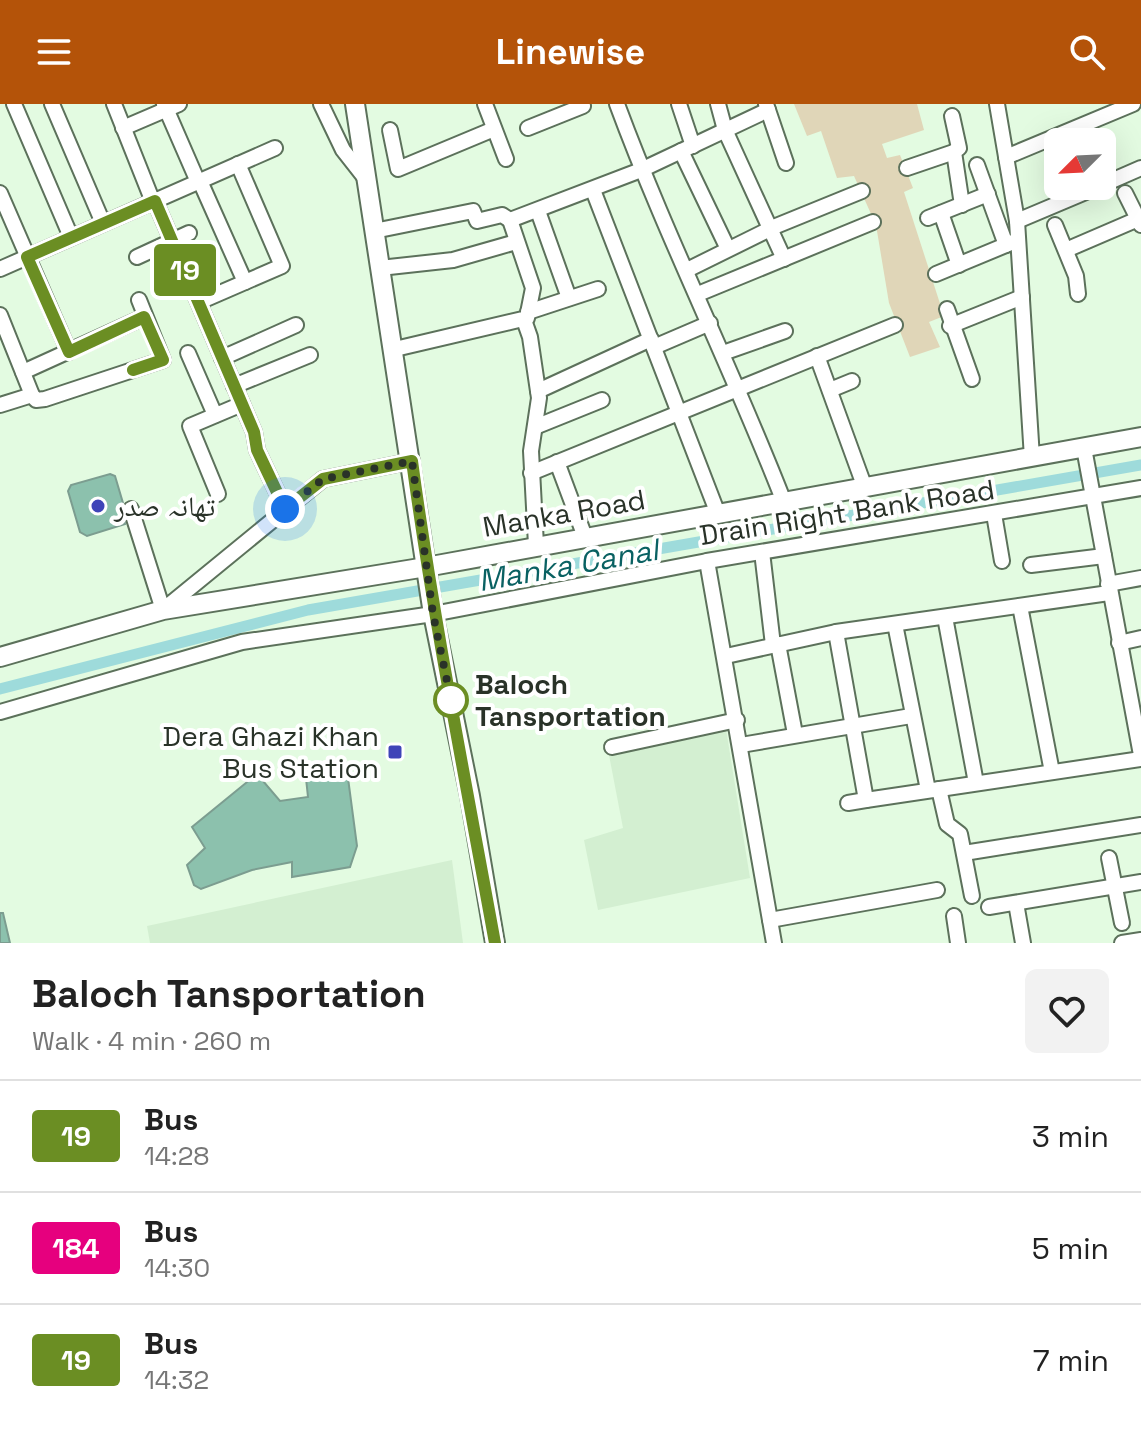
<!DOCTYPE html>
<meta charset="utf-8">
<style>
:root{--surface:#fff;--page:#f2f2f2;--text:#222;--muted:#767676;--line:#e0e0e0;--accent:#b45309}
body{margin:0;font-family:"Space Grotesk","Noto Naskh Arabic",sans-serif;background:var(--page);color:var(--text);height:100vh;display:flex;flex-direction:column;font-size:30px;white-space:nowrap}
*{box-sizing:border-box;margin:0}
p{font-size:26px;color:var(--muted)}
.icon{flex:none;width:44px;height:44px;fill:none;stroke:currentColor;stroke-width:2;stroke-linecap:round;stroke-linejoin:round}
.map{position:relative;height:839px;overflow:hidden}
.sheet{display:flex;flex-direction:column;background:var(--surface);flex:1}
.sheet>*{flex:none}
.badge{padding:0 16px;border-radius:6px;font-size:28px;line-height:52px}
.needle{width:52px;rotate:246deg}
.controls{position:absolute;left:1044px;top:24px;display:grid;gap:16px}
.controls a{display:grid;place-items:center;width:72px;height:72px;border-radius:12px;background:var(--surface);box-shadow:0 8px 32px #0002;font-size:40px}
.you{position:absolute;width:40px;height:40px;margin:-20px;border:6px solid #fff;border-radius:50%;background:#1a73e8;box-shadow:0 0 0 12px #1a73e833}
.map>.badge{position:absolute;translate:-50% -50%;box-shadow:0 0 0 4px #fff}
.round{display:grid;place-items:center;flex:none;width:84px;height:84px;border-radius:12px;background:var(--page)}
.summary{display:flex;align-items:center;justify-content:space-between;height:136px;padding:0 32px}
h1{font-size:38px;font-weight:700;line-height:60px}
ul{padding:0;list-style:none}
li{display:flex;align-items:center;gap:24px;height:112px;padding:0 32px;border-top:2px solid var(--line)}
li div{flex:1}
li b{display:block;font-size:30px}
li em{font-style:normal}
li .badge{min-width:88px;font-weight:700;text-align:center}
header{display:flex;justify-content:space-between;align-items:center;height:104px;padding:0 32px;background:var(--accent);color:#fff;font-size:36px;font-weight:700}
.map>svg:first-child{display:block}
.built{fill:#d3efd1}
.green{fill:#e0d6b8}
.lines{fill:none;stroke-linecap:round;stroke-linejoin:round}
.canal{stroke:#9edbdb;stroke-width:11}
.building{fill:#8cc1ad;stroke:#7c9d90;stroke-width:2}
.minor-casing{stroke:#5c715b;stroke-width:18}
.major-casing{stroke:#5c715b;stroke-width:22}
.minor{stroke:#fff;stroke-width:14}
.major{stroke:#fff;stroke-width:18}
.line-casing{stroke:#fff;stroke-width:18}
.line{stroke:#6b8e23;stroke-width:12}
.walk{stroke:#293228;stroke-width:8;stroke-dasharray:0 14.4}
.poi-dot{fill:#3f44b8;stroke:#fff;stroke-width:3}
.stop-dot{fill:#fff;stroke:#6b8e23;stroke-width:4}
.labels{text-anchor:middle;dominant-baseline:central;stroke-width:8;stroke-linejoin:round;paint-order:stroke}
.poi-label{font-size:28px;fill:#293228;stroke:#fff;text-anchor:start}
.street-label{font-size:28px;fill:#293228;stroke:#fff}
.stop-label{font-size:28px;font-weight:bold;fill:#293228;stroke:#fff;text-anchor:start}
.water-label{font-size:30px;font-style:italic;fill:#096162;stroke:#fff}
</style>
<header><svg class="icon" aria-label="menu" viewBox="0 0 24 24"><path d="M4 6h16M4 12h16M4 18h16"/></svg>Linewise<svg class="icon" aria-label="search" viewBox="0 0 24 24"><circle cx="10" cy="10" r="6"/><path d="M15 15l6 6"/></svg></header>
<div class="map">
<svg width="1141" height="839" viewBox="0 0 1141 839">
<rect width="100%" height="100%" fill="#e3fbe1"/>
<g class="built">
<path d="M726,625L750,774L598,806L584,736L623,724L609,651Z"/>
<path d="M452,756L463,839H150L147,822Z"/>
</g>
<path class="green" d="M794,0H917L924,26L882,40L887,54L900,51L913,84L904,88L944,212L929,218L940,243L910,253L889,199L876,121L854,72L837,74L821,27L807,32Z"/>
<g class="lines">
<path class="canal" d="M0,585L308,506L1141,361"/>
</g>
<g class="building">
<path d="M110,370L115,372L123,399L125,420L87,432L80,428L68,387L71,381Z"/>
<path d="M346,659L357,742L350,763L292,773V758L252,766L201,785L194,781L187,761L205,744L192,723L257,670L280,697L308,693L305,665Z"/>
<path d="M0,809H3L10,839H0Z"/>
</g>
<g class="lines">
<g class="minor-casing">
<g id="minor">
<path d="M14,0L71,133"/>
<path d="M52,0L103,119"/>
<path d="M114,0L153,98"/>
<path d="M164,0L198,78"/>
<path d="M321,0L343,46L365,74"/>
<path d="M485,0L506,55"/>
<path d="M617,0C667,135 732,264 784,398"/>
<path d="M679,0L693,42"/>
<path d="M718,0L725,26L784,155"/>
<path d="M766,0L786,59"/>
<path d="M997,0L1017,117L1032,354"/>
<path d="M952,12L959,44L954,48L962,101"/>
<path d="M123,24L179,0"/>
<path d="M528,24L583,2"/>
<path d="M390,26L398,65L494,25"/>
<path d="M681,47L728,145"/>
<path d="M1006,53L1133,0"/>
<path d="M977,61L1006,141"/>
<path d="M907,64L954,48"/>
<path d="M200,77L245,178"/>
<path d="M1102,81L1141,64"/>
<path d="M593,86L718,410"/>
<path d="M0,89L69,248"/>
<path d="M1125,89L1141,121"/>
<path d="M155,97L254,328L257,346L285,405"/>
<path d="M538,107L569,194"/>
<path d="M941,109L959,161"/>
<path d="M928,114L988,90"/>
<path d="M1017,117L1100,82"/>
<path d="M1055,121L1076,172L1078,190"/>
<path d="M374,127L473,107L477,117L502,111L510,116L641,66L768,6"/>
<path d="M1066,146L1138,115"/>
<path d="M137,153L189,129"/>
<path d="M380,164L453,156L516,138"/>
<path d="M0,165L275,44"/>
<path d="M687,166L776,122L862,87"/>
<path d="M936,170L1018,136"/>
<path d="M698,190L873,118"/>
<path d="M199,198L282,162L238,60"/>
<path d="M947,205L972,275"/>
<path d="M528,208L598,185"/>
<path d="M0,211L32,291"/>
<path d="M524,216L530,233L539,294L531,347L536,441"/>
<path d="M950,222L1022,193"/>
<path d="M654,243L710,219"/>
<path d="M395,245L527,214L533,184L510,116"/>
<path d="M188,249L215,311"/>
<path d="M723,249L785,227"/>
<path d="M817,252L865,384"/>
<path d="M222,254L296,221"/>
<path d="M23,268L144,213"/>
<path d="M234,282L310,251"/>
<path d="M830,286L852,277"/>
<path d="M538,287L651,235"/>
<path d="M0,301L32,291L36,296L45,295L163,256L139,196"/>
<path d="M535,323L602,296"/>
<path d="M1084,344L1141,651"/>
<path d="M557,358L585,433"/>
<path d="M531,369L895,221"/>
<path d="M218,390L190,322L242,300"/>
<path d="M131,405L163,506L323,375L412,357"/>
<path d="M994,410L1002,457"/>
<path d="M762,448L773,541"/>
<path d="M707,457L774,839"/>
<path d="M1031,461L1104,452"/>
<path d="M1108,480L1141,474"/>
<path d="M1020,502L1052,668"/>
<path d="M945,513L976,679"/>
<path d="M895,520L928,686"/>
<path d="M836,528L866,696L1141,655"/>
<path d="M1119,539L1141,534"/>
<path d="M778,540L795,630"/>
<path d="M726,552L836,528L1109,489"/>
<path d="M0,608L242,538L433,510L707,457L1141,384"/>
<path d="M741,641L911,612"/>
<path d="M612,643L737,616"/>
<path d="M939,685L947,720L960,730L972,792"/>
<path d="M848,699L866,696"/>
<path d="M964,749L1141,721"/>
<path d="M1109,754L1122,819"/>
<path d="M1016,799L1023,839"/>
<path d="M989,803L1141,778"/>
<path d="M954,812L958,839"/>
<path d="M770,816L937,786"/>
<path d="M1122,839L1141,836"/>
</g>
</g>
<g class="major-casing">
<g id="major">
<path d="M355,0L433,510L470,692L495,839"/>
<path d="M0,553L163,506L426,463L1141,333"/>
</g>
</g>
<use href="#minor" class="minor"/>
<use href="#major" class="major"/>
</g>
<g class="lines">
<g class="line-casing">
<path id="line" d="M133,266L163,256L144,213L69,248L27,153L155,97L254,328L257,346L285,405L323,375L412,357C434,519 466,679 495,839"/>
</g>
<use href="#line" class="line"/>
<path class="walk" d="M285,405L323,375L412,357L433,510L452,601L451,596"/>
</g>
<g class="poi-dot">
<circle cx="98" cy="402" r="8"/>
<rect x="387" y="640" width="16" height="16" rx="4"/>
</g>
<circle class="stop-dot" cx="451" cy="596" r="16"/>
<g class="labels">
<g class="poi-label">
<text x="114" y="402">تھانہ صدر</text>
<text x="379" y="632" text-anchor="end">Dera Ghazi Khan<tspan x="379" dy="32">Bus Station</tspan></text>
</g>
<g class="street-label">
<text transform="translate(847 408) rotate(-9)">Drain Right Bank Road</text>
<text transform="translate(564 409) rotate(-10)">Manka Road</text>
</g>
<g class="stop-label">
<text x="475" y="580">Baloch<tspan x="475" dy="32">Tansportation</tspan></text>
</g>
<g class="water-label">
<text transform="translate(568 461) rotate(-10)">Manka Canal</text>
</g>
</g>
</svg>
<div class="controls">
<a><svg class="needle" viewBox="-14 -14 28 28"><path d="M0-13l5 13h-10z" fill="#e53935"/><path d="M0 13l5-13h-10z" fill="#767676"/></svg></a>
</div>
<div class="you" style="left:285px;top:405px"></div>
<b class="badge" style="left:185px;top:166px;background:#6b8e23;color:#fff">19</b>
</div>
<section class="sheet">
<div class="summary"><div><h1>Baloch Tansportation</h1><p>Walk · 4 min · 260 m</p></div><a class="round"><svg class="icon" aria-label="heart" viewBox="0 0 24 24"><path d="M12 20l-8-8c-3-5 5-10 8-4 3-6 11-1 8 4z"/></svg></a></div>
<ul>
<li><span class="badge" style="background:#6b8e23;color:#fff">19</span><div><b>Bus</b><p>14:28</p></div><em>3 min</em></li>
<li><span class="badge" style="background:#e6007e;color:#fff">184</span><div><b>Bus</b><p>14:30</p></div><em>5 min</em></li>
<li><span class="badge" style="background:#6b8e23;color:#fff">19</span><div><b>Bus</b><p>14:32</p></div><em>7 min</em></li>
</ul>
</section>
